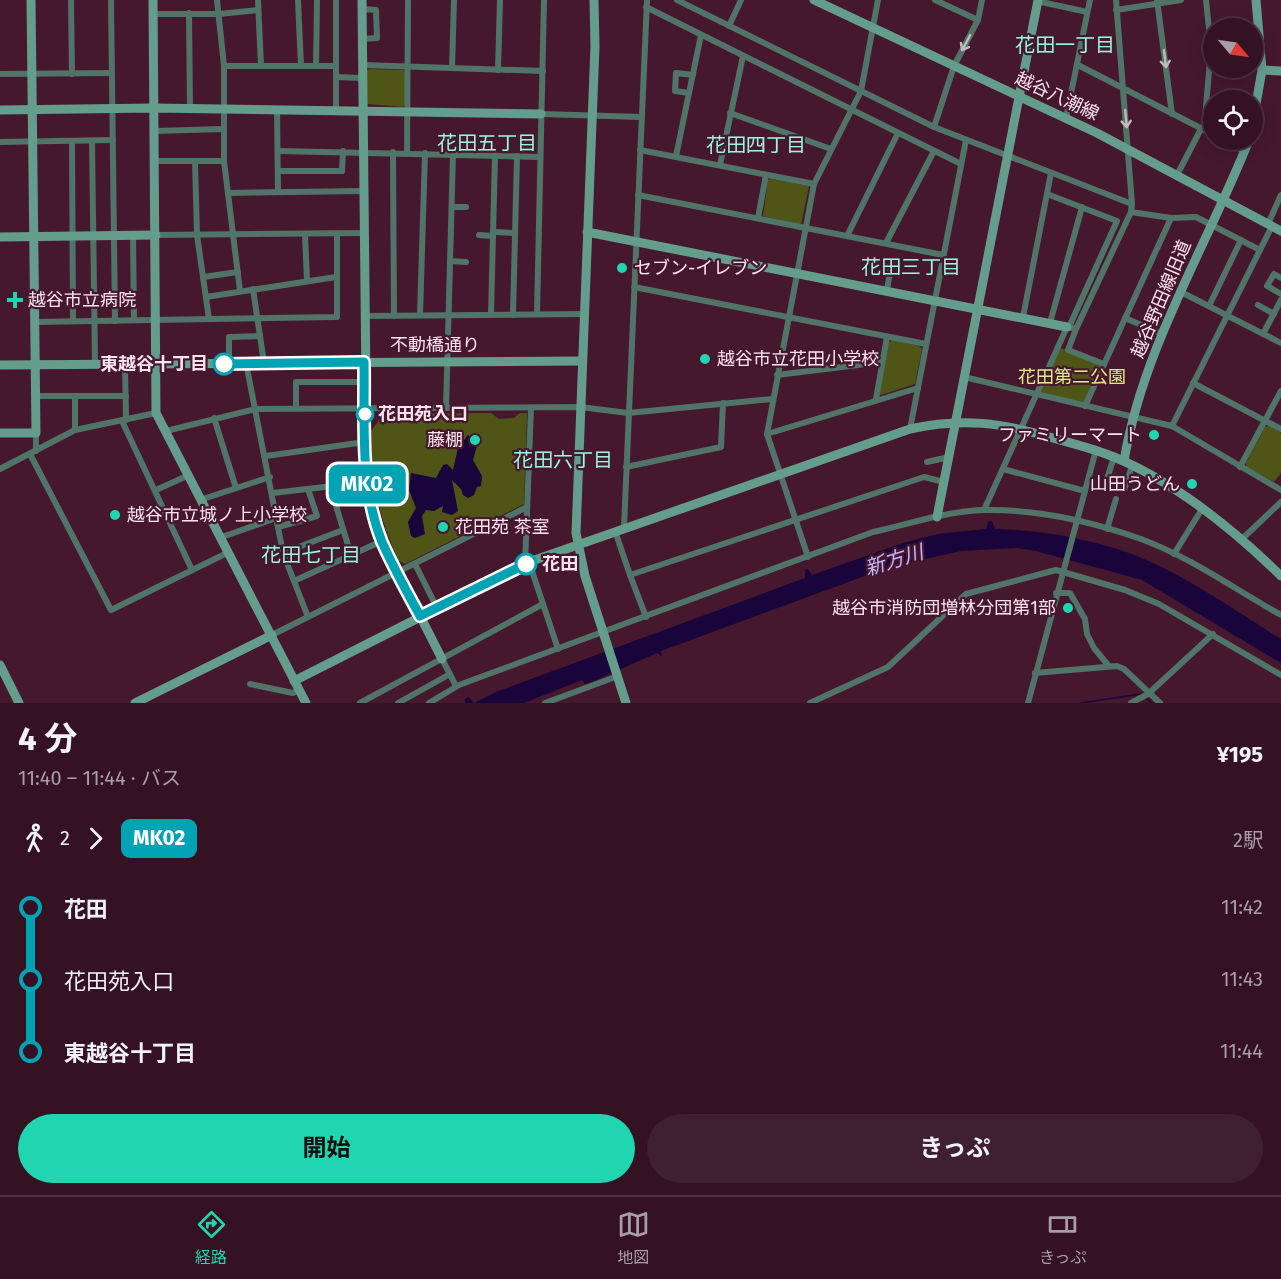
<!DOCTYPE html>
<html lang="ja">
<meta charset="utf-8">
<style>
:root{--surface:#341222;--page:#3f202f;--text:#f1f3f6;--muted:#a99ea5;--line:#4e3240;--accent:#21d5b0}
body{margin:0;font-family:"Fira Sans","Noto Sans JP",sans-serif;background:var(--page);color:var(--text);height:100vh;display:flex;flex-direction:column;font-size:22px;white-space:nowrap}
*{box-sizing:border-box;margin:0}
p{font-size:20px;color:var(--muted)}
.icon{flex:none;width:33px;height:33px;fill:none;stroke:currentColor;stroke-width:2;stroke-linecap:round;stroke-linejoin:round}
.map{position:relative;height:703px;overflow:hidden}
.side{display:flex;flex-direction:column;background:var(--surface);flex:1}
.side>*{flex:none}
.badge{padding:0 12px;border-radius:9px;font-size:21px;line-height:39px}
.needle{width:39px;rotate:119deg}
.tools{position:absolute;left:1203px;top:18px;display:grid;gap:12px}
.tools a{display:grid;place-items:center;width:60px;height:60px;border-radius:50%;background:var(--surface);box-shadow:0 3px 15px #0003,0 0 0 2px var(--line);font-size:30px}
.map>.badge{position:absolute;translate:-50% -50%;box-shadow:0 0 0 3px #fff}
.legs{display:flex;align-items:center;gap:9px;height:66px;padding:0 18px;font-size:20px}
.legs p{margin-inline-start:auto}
.head{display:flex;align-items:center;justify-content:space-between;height:102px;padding:0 18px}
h1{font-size:33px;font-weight:700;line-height:45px}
.button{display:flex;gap:12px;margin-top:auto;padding:12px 18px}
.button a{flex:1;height:69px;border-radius:36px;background:var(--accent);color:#111;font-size:24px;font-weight:700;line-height:69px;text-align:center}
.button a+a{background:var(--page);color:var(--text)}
ul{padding:0 18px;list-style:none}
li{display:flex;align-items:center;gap:21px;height:72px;font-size:22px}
li i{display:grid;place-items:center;width:9px;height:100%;margin:0 8px;background:currentColor}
li i::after{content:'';width:15px;height:15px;margin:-8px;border:4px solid;border-radius:50%;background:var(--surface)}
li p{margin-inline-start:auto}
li:first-child i{background:linear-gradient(#0000 50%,currentColor 0)}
li:last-child i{background:linear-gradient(currentColor 50%,#0000 0)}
.dock{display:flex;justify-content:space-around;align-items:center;height:84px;border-top:2px solid var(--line);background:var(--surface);font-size:16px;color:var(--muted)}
.dock a{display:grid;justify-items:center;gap:3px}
.dock .active{color:var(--accent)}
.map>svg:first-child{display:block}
.green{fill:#4f5417}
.water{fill:#19043b}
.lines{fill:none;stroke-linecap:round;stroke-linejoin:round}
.stream{stroke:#19043b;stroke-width:1.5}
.street{stroke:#517469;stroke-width:6}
.secondary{stroke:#649d8c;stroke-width:9}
.oneway{stroke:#c0bcbe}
.line-1-casing{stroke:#fff;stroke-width:14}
.line-1{stroke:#00a3b4;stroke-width:9}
.poi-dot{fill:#21d5b0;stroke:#46182e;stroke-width:2}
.stop-1-dot{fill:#fff;stroke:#00a3b4;stroke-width:3}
.labels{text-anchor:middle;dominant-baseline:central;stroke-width:4.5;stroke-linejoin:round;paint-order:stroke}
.street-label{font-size:18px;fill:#fce3ec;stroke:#46182e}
.poi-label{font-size:18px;fill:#fce3ec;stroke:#46182e;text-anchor:start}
.stop-label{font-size:18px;font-weight:bold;fill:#fce3ec;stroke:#46182e;text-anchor:start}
.park-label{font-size:18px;fill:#e1eb85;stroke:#46182e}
.neighbourhood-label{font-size:20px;fill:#98f8dc;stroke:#46182e}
.water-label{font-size:20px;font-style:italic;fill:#c5b6fe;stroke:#46182e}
</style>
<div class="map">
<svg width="1281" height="703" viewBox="0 0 1281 703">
<rect width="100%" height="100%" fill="#46182e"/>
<g class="green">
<path d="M369,69L403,70L405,72V104L403,107L367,104V71Z"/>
<path d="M771,179L809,186L801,225L763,216L768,180Z"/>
<path d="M892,340L919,346L922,349L915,384L881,395L879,394L889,342Z"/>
<path d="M1058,347L1104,364L1085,406L1037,394Z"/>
<path d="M491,413L499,419L514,418L520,413H527L524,504L405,564L399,561C378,518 371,478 371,431L384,414Z"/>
<path d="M1269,426L1281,433V473L1274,482L1246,467V463L1265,427Z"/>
</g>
<g class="water">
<path d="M468,435L477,446L473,460L482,476L481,486L477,487L474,495L468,498L463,495L461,489L452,480L458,511L452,515L442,512L443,506L434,511L426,510L422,516L425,534L415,538L411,536L408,522L416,508L409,490L411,473L436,478L443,465L447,464L453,470L458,448Z"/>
<path d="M992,521L995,529C1041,530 1086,538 1129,553C1181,572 1234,610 1281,639V663L1142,580L1036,551L1016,548L961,551L889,567L661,651L662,657L657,653L589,683L585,684L582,680L524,703H465V699L468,697L474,703L496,692L805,578V570L808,569L812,575L900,544L937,534L986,529L988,522Z"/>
</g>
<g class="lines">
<g class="stream">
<path d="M1147,699L1152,703"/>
<path d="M1081,703L1141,694"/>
</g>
<g class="street">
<path d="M71,0L72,74"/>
<path d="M111,0L115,321"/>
<path d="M217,0L224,66V161L240,291"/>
<path d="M258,0L261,66"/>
<path d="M298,0L301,66"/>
<path d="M336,0V109"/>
<path d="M677,0L934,127L1132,204"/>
<path d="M935,0L978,20"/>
<path d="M1157,0L1172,114"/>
<path d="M1037,1L1087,12"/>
<path d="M646,7L961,164"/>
<path d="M362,9L376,10L377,38L362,39"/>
<path d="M1116,10L1181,0"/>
<path d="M189,13L190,108"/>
<path d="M153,14H219L258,10"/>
<path d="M729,26L741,0"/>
<path d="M362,65L543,71"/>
<path d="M1078,65L1214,135"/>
<path d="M224,66H336"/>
<path d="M316,66L317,0"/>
<path d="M452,68L454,0"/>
<path d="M498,70L500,0"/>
<path d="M0,74L112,73"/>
<path d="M336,77L362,78"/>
<path d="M689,93L675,91L676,73L693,75"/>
<path d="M277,109L278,192"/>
<path d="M730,113L831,149"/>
<path d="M541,114L642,117"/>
<path d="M1066,118L1090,0"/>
<path d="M934,127L954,66L978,20L982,0"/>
<path d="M1204,130L1211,48L1206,0"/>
<path d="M154,131L224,129"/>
<path d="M1222,140L1244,151"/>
<path d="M72,141L73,321"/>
<path d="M92,141L95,365"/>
<path d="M0,142L113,140"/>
<path d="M640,150L814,184"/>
<path d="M279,151L540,157"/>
<path d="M393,152L394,316"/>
<path d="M407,153L408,0"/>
<path d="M676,156L701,35"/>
<path d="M154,161H224"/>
<path d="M195,161L197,235L209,319"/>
<path d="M720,165L743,56"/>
<path d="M278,171H342L343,151"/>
<path d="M1177,175L1201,129"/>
<path d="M228,193L362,191"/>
<path d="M1047,194L1117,221L1069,327"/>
<path d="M638,195L943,255"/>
<path d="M452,207H466"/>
<path d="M1131,212L1171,218L1196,217L1260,250"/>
<path d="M758,218L766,175"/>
<path d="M1268,224L1281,195"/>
<path d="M493,232L515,233"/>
<path d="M305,234L307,281"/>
<path d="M133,235L134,320"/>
<path d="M156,235L362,233"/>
<path d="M479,235L493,236"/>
<path d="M847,236L898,133"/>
<path d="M886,243L934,151"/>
<path d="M450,261L466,262"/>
<path d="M203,277L238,272"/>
<path d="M1281,278L1274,274L1267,286L1281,294"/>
<path d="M634,287L926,344"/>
<path d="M253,289L264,363"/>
<path d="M887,290L892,260"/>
<path d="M1181,292L1281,343"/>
<path d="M206,297L336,277"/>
<path d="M1258,305L1274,314"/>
<path d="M1209,306L1241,240"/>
<path d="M537,314L544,0"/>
<path d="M420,315L425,153"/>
<path d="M491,315L495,155"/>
<path d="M513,315L517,156"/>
<path d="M364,316L584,314"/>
<path d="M1023,317L1051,173"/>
<path d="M1125,318L1162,334"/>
<path d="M35,322L337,317V234"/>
<path d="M1050,323L1082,207"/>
<path d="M1076,329L1068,350L1104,364"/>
<path d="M1263,334L1281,300"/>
<path d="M246,363L283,553L308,617"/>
<path d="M229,364V337L260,336"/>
<path d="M125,365L126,420"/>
<path d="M777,375L882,362"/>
<path d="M964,377L1172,426L1281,490"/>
<path d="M1193,383L1281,429"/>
<path d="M36,396H126"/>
<path d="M876,399L887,337"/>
<path d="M1085,406L1171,218"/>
<path d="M296,408V382H364"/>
<path d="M446,408L453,154"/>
<path d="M214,418L236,488"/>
<path d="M122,421L192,570"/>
<path d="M1172,426L1272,226"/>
<path d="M910,429L966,140"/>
<path d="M75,430V396"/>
<path d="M166,431L256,409L580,407L628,413L772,399"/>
<path d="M767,434L918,388"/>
<path d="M36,451V433"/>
<path d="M30,454L111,610L229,552"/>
<path d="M266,456L365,442"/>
<path d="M927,462L949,457"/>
<path d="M626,467L721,447L723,403"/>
<path d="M1240,467L1281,391"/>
<path d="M0,469L75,430L156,413"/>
<path d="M1003,469L1085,491"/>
<path d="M1106,482L1114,457"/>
<path d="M330,486L351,555"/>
<path d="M156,490L189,475"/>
<path d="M1124,490L1132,466"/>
<path d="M273,493L367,482"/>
<path d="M203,499L270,477"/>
<path d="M984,510L1067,327L1076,329L1131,212L1132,204L1116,0"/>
<path d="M278,527L317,516L308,489"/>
<path d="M624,527L647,0"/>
<path d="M1107,529L1116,499"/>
<path d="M615,531L630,575L924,477L944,482"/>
<path d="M222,537L276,518"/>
<path d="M1242,539L1281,502"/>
<path d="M283,553L343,530"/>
<path d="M1174,554L1202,509"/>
<path d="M808,557L767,434L814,184L861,91L878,0"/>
<path d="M529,562L558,649"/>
<path d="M415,564L437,608"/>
<path d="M525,564L531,408"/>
<path d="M630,575L646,617"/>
<path d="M294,581L382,541"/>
<path d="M1056,593H1070L1085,619L1087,634L1094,648L1108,665"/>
<path d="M272,635L527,507"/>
<path d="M442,659L456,686"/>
<path d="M1035,673L1117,666L1124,669L1160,703"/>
<path d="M250,684L293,693L299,689"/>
<path d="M360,703L543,604"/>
<path d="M398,703L450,674"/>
<path d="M429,703L459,685L873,532C909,524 947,511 984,510C1036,509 1093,522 1141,539C1190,557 1236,590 1281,615"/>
<path d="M545,703L618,676"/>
<path d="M810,703L888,667L966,594L1056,570L1125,590L1159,604L1281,675"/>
<path d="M1028,703L1096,450"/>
<path d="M1131,703L1148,694L1213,634"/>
</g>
<g class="secondary">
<path d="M153,0L156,413L306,703"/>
<path d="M362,0L367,482L382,541L442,659"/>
<path d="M594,0L595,46L576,533L585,576L626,703"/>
<path d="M814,0L1097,133L1281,231"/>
<path d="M1262,70L1281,71"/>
<path d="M0,110L154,108L541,114"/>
<path d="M1252,127L1262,70L1256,0"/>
<path d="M587,232L1067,327"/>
<path d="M0,237L156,235"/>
<path d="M0,365L582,361"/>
<path d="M0,433H36L31,0"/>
<path d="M1124,461C1143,347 1207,246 1249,140"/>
<path d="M937,517L1038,0"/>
<path d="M0,665L19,703"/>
<path d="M294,681L529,562L910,429C963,417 1002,423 1053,438C1074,444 1095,449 1114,457C1177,483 1233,529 1281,576"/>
<path d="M135,703L272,635"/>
</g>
</g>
<defs><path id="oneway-shaft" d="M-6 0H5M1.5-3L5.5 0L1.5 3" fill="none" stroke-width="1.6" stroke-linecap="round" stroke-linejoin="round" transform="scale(1.5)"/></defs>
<g class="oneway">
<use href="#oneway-shaft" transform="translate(966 43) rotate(118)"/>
<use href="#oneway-shaft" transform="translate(1165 59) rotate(83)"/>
<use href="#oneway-shaft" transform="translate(1126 119) rotate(85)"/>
</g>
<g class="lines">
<g class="line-1-casing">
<path id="line-1" d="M224,364L364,362C365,422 359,485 382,542C393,567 407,592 420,616L526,564"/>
</g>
<use href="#line-1" class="line-1"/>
</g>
<g class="poi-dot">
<circle cx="622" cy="268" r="6"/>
<path d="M12 291h6v6h6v6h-6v6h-6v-6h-6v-6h6z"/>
<circle cx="705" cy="359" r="6"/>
<circle cx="1154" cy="435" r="6"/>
<circle cx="475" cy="440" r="6"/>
<circle cx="1192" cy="484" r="6"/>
<circle cx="115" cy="515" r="6"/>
<circle cx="443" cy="527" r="6"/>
<circle cx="1068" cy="608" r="6"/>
</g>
<g class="stop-1-dot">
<circle cx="224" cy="364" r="10"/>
<circle cx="365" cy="414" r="8"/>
<circle cx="526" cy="564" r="10"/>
</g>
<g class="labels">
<g class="street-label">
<text transform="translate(1057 96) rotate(25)">越谷八潮線</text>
<text transform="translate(1161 299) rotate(-67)">越谷野田線旧道</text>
<text x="435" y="345">不動橋通り</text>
</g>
<g class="poi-label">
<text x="634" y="268">セブン-イレブン</text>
<text x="28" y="300">越谷市立病院</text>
<text x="717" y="359">越谷市立花田小学校</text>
<text x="1142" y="435" text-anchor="end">ファミリーマート</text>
<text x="463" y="440" text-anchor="end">藤棚</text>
<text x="1180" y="484" text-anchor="end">山田うどん</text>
<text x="127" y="515">越谷市立城ノ上小学校</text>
<text x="455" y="527">花田苑 茶室</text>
<text x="1056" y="608" text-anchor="end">越谷市消防団増林分団第1部</text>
</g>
<g class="stop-label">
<text x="208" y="364" text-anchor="end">東越谷十丁目</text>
<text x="378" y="414">花田苑入口</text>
<text x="542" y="564">花田</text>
</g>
<g class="park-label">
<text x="1072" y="377">花田第二公園</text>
</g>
<g class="neighbourhood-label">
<text x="1065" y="45">花田一丁目</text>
<text x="487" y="143">花田五丁目</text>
<text x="756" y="145">花田四丁目</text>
<text x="911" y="267">花田三丁目</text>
<text x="563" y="460">花田六丁目</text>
<text x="311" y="555">花田七丁目</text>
</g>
<g class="water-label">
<text transform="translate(894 560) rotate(-17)">新方川</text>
</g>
</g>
</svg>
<div class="tools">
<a><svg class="needle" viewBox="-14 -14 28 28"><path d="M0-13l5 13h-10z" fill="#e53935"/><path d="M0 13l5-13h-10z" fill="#a99ea5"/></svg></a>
<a><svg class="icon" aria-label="locate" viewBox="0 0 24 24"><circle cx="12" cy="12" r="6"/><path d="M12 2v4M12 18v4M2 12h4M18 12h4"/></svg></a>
</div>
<b class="badge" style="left:367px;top:484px;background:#00a3b4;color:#fff">MK02</b>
</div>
<section class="side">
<div class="head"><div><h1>4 分</h1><p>11:40 – 11:44 · バス</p></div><b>¥195</b></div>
<div class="legs"><svg class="icon" aria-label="walk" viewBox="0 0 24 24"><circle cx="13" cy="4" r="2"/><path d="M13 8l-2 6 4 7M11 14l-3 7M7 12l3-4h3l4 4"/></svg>2<svg class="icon" aria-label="forward" viewBox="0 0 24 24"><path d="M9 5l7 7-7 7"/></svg><b class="badge" style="background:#00a3b4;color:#fff">MK02</b><p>2駅</p></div>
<ul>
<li><i style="color:#00a3b4"></i><b>花田</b><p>11:42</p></li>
<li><i style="color:#00a3b4"></i><span>花田苑入口</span><p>11:43</p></li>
<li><i style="color:#00a3b4"></i><b>東越谷十丁目</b><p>11:44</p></li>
</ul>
<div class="button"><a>開始</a><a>きっぷ</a></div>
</section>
<nav class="dock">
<a class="active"><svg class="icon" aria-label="directions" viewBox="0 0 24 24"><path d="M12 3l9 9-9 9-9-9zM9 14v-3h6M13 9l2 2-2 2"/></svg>経路</a>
<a><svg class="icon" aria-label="map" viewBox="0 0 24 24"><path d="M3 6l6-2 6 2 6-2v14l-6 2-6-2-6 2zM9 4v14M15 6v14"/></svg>地図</a>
<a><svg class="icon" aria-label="tickets" viewBox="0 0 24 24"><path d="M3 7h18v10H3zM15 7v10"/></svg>きっぷ</a>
</nav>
